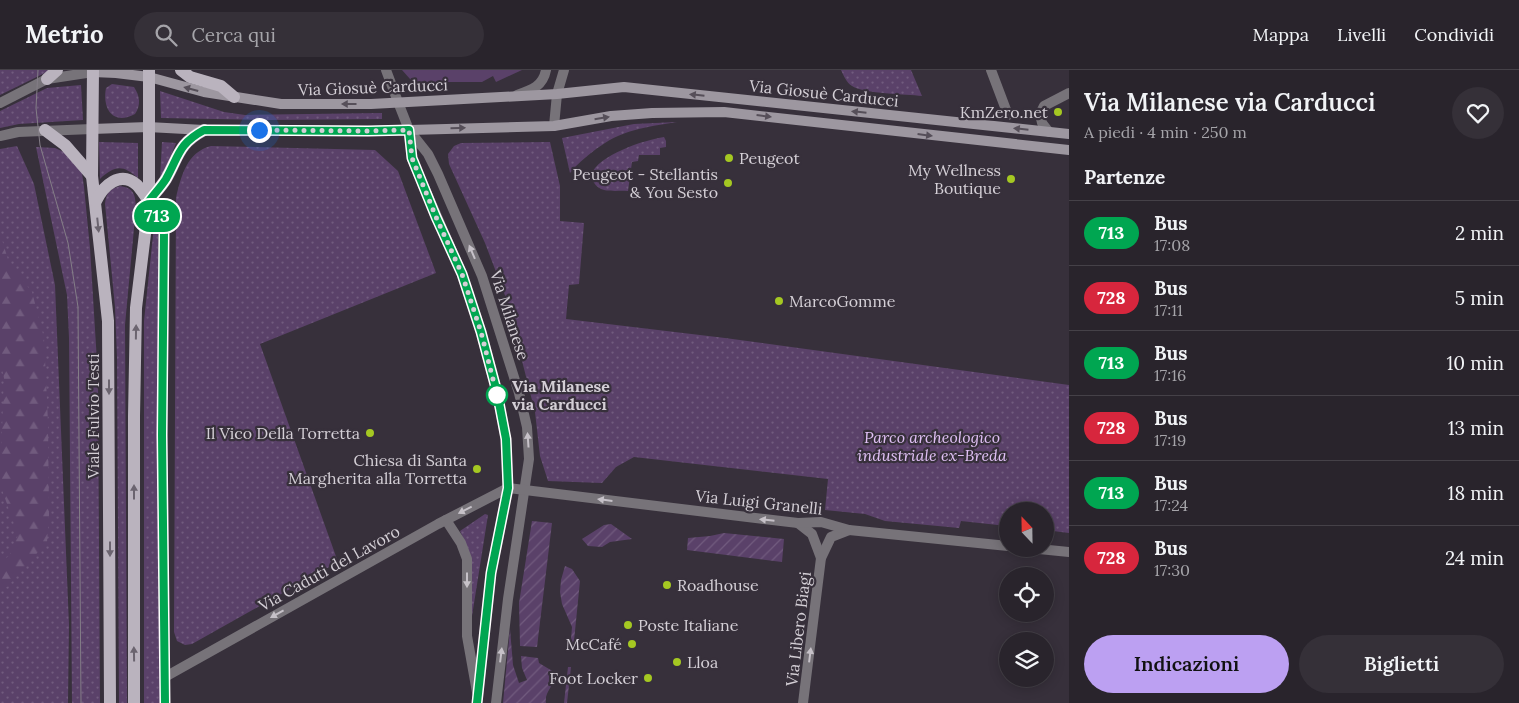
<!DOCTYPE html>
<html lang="it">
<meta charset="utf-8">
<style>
:root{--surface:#29242c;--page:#353038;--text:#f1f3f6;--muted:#a5a4a9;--line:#454148;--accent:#bca0f2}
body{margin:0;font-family:Lora,serif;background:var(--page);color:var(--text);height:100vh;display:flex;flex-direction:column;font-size:19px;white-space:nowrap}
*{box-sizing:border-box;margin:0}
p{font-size:16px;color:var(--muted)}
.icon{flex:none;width:28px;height:28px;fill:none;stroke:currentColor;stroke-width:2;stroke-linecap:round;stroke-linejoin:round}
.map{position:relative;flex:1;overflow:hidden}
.sheet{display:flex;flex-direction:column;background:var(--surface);width:450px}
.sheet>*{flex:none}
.badge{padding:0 10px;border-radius:16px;font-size:18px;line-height:32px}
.needle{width:32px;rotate:338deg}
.controls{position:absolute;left:999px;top:432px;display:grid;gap:10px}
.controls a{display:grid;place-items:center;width:55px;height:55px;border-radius:50%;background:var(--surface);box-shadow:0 2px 12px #0003,0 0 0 1px var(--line);font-size:25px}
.you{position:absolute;width:25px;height:25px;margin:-12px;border:4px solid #fff;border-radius:50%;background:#1a73e8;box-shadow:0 0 0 8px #1a73e833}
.map>.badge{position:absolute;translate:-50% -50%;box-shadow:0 0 0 2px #fff}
h2{padding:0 15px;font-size:19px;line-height:45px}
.round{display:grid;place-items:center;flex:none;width:52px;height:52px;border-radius:26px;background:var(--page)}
.head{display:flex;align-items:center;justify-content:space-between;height:85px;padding:0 15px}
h1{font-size:24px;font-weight:600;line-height:38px}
.primary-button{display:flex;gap:10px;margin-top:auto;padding:10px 15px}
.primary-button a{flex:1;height:58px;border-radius:30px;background:var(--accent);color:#111;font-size:20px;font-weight:600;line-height:58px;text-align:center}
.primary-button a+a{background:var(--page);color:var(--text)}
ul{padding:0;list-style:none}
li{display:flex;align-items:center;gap:15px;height:65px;padding:0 15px;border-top:1px solid var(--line)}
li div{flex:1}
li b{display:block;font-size:19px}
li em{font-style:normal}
li .badge{min-width:55px;font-weight:700;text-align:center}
header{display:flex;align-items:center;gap:30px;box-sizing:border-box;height:70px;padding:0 25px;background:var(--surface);border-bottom:1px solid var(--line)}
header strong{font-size:24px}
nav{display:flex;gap:28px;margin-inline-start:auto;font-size:18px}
.search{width:350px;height:45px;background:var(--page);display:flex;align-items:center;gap:12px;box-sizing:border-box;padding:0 18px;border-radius:28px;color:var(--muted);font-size:19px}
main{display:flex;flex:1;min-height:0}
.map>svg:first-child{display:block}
.grass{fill:url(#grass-dots)}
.forest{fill:url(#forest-firs)}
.garden{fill:url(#garden-furrows)}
.pitch{fill:#5a4169}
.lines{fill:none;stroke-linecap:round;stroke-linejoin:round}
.minor{stroke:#777379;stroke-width:10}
.tertiary{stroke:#777379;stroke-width:10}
.secondary{stroke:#9d97a0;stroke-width:10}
.primary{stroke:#bab3be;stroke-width:12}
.tram{stroke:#847e87;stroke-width:1}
.oneway{fill:#564f59}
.oneway2{fill:#6b646f}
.oneway3{fill:#c6c1c8}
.line-casing{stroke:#fff;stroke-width:11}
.line{stroke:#00a651;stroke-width:8}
.walk{stroke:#d4cfd6;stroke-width:5;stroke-dasharray:0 9}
.poi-dot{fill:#a5c822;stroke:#37303b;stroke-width:2}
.stop-dot{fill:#fff;stroke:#00a651;stroke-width:2.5}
.labels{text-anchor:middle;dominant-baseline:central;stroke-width:4.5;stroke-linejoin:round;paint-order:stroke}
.street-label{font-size:16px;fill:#d4cfd6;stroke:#37303b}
.poi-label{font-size:16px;fill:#d4cfd6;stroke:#37303b;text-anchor:end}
.stop-label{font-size:16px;font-weight:bold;fill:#d4cfd6;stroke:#37303b;text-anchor:start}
.park-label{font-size:16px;font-style:italic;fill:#e0c0f5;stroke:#37303b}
</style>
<header>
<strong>Metrio</strong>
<div class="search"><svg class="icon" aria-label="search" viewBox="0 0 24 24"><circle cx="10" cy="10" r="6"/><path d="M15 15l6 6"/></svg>Cerca qui</div>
<nav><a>Mappa</a><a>Livelli</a><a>Condividi</a></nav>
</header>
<main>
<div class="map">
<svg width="1069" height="633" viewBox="0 0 1069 633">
<defs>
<pattern id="grass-dots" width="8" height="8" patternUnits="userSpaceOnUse" patternTransform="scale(1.25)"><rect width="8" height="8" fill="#5a4169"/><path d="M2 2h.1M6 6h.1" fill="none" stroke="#715b7e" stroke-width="1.8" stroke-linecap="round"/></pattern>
<pattern id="forest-firs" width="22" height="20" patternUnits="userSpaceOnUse" patternTransform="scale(1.25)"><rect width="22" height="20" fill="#5a4169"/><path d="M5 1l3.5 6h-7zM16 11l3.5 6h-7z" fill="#715b7e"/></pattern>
<pattern id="garden-furrows" width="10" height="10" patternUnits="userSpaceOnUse" patternTransform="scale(1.25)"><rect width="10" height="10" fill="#5a4169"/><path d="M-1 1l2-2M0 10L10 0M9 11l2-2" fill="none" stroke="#715b7e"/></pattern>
</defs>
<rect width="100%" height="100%" fill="#37303b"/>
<g class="grass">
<path d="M0,0H51L0,25Z"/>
<path d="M841,0H911L922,26C906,24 865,24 852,16C846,12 844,6 841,0Z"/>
<path d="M112,14L134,17C140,26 141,35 135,44C113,56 102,39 106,18Z"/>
<path d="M81,15L83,50L19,54L0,58V41L47,18Z"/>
<path d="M160,21L224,42L245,45L382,43V49L269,50L161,48Z"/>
<path d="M677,52C653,56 626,59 605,73C594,80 583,89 574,98L570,103L562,68L634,54Z"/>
<path d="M664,67L666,71V77L660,78V85H639L638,91L632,92L628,121C611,120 596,125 591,105C598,85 644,70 664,67Z"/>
<path d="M99,72L138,73V108C123,95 115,95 100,109Z"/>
<path d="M162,72L176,73L162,108H160Z"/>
<path d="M550,72L560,116V151L584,153L579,214L569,215L566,249L725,268L1069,315V463L1045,460V441H1008L1007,456L961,451L959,458L885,451L865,444L825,440L828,409L634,387L616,397L602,413L548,411L540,386L535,342L506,228L485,173L449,94L448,84L454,76L461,73Z"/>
<path d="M17,76L34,114L55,215L69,555L68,633H0V79Z"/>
<path d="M211,76L375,80L398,101L436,203L260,274L338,492L192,574L185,575L177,571L174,562L176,128C181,106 187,82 211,76Z"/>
<path d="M36,77L55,78L64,82L82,103L84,117L90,178L98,308L100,633H72L69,268L67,225Z"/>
<path d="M120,116C134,118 135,124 136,137L125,255L127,633H119L117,288L115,237L105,134C106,123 110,119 120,116Z"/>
<path d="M154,156H158L160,633H144V251Z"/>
<path d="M485,444L488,445L472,546H471L468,479L460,461Z"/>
</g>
<path class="forest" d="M0,163L9,193L32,222L44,268L48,353L49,445L47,472L7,517L0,515V492L9,486L18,465L0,414L4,308L0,290Z"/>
<g class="garden">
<path d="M532,451L552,453L537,577L520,576L519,533Z"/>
<path d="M611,454L632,469L610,472L602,477L588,476L582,469L604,455Z"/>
<path d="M724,463L784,469L782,492L687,480L688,468L710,466Z"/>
<path d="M565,496L572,499L580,511L573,581H570L572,557L562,534L560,522L561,510Z"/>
<path d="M510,559L513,595L519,613L527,610L522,598L521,586L538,588L539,593L554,602C556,617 544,620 546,633H503Z"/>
<path d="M568,597H571L567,633H564Z"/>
</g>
<path class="pitch" d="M402,0H522L496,12L493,6L482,12H415L410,9Z"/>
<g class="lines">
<g class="minor">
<path d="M386,0L398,32"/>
<path d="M991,0L1008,45"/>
<path d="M517,25C532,20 543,16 546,0"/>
<path d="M554,56L557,24L564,0"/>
<path d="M1049,62L1042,53L1040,44L1044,36L1069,23"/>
<path d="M149,131L164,161L162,365L165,633"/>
<path d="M446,450L461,473L467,489V566L477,622"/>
<path d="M798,453L812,464L821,488"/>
<path d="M165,607L438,454L508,418"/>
<path d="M803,633L821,488L831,467L849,460"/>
</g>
<g class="tertiary">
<path d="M398,32L409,60L428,84L438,104L482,206L519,323L527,357L529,389L508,529L496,633"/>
<path d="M0,33L47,9L93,2"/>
<path d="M409,61L412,89L462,204L481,262L497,322L506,369L508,418L491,503L477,633"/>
<path d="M0,66L18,62L92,59"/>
<path d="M508,418L764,449L798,453L821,452L849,460L1008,476"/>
<path d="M1039,479L1069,482"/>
</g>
<g class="secondary">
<path d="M93,2L116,3L149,7L204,22L281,34H371L557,24L624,17L1069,64"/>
<path d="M92,59L148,57L204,60L373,61L554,56L611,46L652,43L724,42L1069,80"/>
</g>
<g class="primary">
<path d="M93,0L92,106L108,251L110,633"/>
<path d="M181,0L190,7L221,16L234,27"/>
<path d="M47,9L57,0"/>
<path d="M45,60L65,75L92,106"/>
<path d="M96,131C103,116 120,100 137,115C141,119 145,126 149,131"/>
<path d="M149,131C154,124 161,117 166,109C179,86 178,74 204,60"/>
<path d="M134,633V346L136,238L149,131V0"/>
</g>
<path class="tram" d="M38,0L36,38L40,75L68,173L78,237L81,633"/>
</g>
<defs><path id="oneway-solid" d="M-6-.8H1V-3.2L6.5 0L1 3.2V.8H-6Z" transform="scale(1.25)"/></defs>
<g class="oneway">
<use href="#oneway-solid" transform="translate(191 19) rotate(-165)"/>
<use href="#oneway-solid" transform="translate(697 25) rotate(-174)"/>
<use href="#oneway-solid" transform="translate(349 34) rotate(180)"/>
<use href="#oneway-solid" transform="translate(859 42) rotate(-174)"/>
<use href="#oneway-solid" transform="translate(764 46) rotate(7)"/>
<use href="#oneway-solid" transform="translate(602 48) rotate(-9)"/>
<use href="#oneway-solid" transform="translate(458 58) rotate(-1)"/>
<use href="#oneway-solid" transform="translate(1021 59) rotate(-174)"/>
<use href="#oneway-solid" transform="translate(925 65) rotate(7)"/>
</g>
<g class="oneway2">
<use href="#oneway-solid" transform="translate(98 155) rotate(84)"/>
<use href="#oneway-solid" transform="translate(136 262) rotate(-89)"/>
<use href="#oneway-solid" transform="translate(109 317) rotate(90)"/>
<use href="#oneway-solid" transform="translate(134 422) rotate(-90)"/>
<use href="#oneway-solid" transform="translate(110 479) rotate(90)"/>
<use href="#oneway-solid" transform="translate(134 584) rotate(-91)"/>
</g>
<g class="oneway3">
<use href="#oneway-solid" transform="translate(472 182) rotate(-113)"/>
<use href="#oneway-solid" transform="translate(528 370) rotate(-94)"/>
<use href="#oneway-solid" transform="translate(605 430) rotate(-173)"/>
<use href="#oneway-solid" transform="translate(465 440) rotate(153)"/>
<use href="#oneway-solid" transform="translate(767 450) rotate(-174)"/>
<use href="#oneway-solid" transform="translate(467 510) rotate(90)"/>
<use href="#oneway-solid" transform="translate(277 544) rotate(151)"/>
<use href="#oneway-solid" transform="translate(501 585) rotate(-83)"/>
<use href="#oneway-solid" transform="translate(810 585) rotate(-83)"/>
</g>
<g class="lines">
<g class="line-casing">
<path id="line" d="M165,633L162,365L164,161L149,131C154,124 161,117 166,109C179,86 178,74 204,60L368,61L409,60L412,88L436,147L462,204L481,262L497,322L506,369L508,418L491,503L477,633"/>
</g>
<use href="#line" class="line"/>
<path class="walk" d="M259,60L368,61L409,60L412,88L436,147L462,204L481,262L497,325"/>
</g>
<g class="poi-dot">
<circle cx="1058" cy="42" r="5"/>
<circle cx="729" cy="88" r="5"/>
<circle cx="1011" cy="109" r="5"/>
<circle cx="728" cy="113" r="5"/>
<circle cx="779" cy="231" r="5"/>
<circle cx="370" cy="363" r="5"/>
<circle cx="477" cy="399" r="5"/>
<circle cx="667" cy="515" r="5"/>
<circle cx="628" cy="555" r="5"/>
<circle cx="632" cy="574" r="5"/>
<circle cx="677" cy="592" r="5"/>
<circle cx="648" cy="608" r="5"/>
</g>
<circle class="stop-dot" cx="497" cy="325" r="10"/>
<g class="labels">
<g class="street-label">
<text transform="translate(373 17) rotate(-2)">Via Giosuè Carducci</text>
<text transform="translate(824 23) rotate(6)">Via Giosuè Carducci</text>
<text transform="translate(510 245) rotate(72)">Via Milanese</text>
<text transform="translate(93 346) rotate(-90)">Viale Fulvio Testi</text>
<text transform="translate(759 432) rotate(6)">Via Luigi Granelli</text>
<text transform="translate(329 498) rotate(-29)">Via Caduti del Lavoro</text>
<text transform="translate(798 559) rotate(-83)">Via Libero Biagi</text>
</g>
<g class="poi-label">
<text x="1048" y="42">KmZero.net</text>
<text x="739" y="88" text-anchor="start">Peugeot</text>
<text x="1001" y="100">My Wellness<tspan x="1001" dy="18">Boutique</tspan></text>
<text x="718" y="104">Peugeot - Stellantis<tspan x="718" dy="18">&amp; You Sesto</tspan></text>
<text x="789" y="231" text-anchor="start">MarcoGomme</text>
<text x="360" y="363">Il Vico Della Torretta</text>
<text x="467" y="390">Chiesa di Santa<tspan x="467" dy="18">Margherita alla Torretta</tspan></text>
<text x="677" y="515" text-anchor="start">Roadhouse</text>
<text x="638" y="555" text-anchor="start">Poste Italiane</text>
<text x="622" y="574">McCafé</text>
<text x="687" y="592" text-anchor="start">Lloa</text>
<text x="638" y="608">Foot Locker</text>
</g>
<g class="stop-label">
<text x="512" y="316">Via Milanese<tspan x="512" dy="18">via Carducci</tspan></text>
</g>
<g class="park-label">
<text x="932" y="367">Parco archeologico<tspan x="932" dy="18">industriale ex-Breda</tspan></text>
</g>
</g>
</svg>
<div class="controls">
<a><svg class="needle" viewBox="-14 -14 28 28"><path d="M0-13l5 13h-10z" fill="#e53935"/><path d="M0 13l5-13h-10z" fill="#a5a4a9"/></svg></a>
<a><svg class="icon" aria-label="locate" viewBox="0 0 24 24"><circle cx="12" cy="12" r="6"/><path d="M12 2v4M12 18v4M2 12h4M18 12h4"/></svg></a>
<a><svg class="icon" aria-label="layers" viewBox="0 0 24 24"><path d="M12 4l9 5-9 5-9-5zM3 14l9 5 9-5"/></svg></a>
</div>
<div class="you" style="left:259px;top:60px"></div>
<b class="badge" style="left:157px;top:146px;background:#00a651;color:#fff">713</b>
</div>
<section class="sheet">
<div class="head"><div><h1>Via Milanese via Carducci</h1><p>A piedi · 4 min · 250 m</p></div><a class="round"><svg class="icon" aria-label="heart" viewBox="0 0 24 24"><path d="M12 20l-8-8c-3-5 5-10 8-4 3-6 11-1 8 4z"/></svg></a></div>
<h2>Partenze</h2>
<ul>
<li><span class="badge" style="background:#00a651;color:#fff">713</span><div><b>Bus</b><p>17:08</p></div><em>2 min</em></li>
<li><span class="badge" style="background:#d7263d;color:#fff">728</span><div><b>Bus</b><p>17:11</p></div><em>5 min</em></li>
<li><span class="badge" style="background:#00a651;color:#fff">713</span><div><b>Bus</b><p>17:16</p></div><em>10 min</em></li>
<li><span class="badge" style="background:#d7263d;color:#fff">728</span><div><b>Bus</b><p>17:19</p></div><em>13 min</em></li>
<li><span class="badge" style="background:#00a651;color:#fff">713</span><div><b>Bus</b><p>17:24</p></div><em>18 min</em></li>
<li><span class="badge" style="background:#d7263d;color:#fff">728</span><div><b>Bus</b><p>17:30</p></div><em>24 min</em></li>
</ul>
<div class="primary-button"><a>Indicazioni</a><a>Biglietti</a></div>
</section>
</main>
